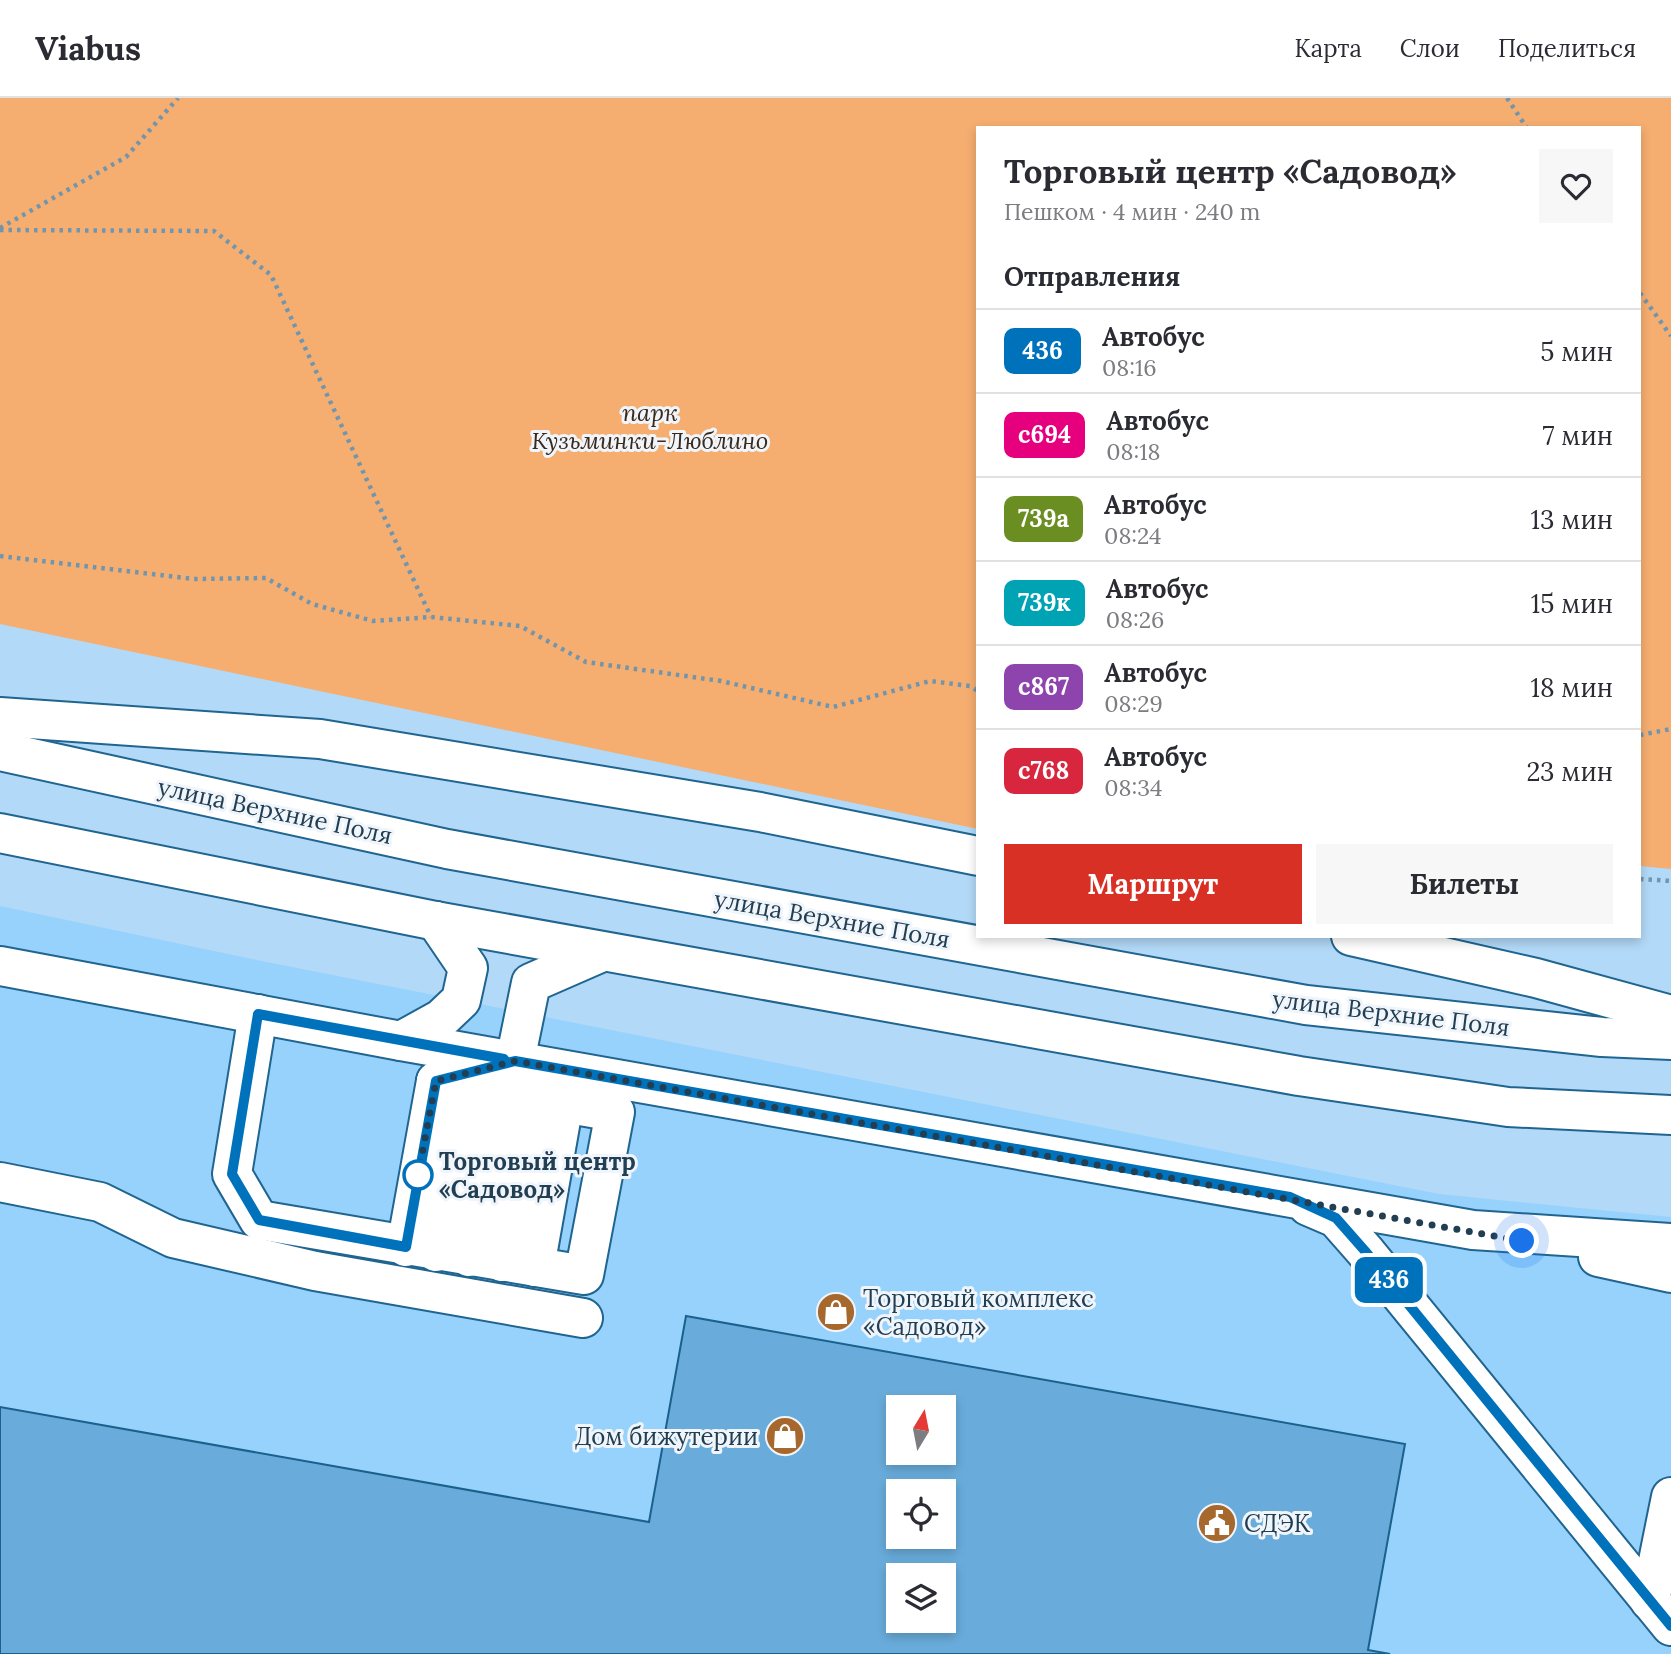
<!DOCTYPE html>
<html lang="ru">
<meta charset="utf-8">
<style>
:root{--surface:#fff;--page:#f7f7f7;--text:#2b2b33;--muted:#7c7c81;--line:#e1e1e2;--accent:#d93025}
body{margin:0;font-family:Lora,serif;background:var(--page);color:var(--text);height:100vh;display:flex;flex-direction:column;font-size:26px;white-space:nowrap}
*{box-sizing:border-box;margin:0}
p{font-size:23px;color:var(--muted)}
.icon{flex:none;width:38px;height:38px;fill:none;stroke:currentColor;stroke-width:2;stroke-linecap:round;stroke-linejoin:round}
.map{position:relative;flex:1;overflow:hidden}
.sheet{position:absolute;left:976px;top:28px;width:665px;height:812px;display:flex;flex-direction:column;background:var(--surface);border-radius:0px;box-shadow:0 4px 10px #0003}
.sheet>*{flex:none}
.badge{padding:0 14px;border-radius:10px;font-size:24px;line-height:46px}
.needle{width:46px;rotate:10deg}
.controls{position:absolute;left:886px;top:1297px;display:grid;gap:14px}
.controls a{display:grid;place-items:center;width:70px;height:70px;border-radius:0px;background:var(--surface);box-shadow:0 4px 10px #0003;font-size:35px}
.you{position:absolute;width:35px;height:35px;margin:-18px;border:5px solid #fff;border-radius:50%;background:#1a73e8;box-shadow:0 0 0 10px #1a73e833}
.map>.badge{position:absolute;translate:-50% -50%;box-shadow:0 0 0 4px #fff}
h2{padding:0 28px;font-size:26px;line-height:63px}
.round{display:grid;place-items:center;flex:none;width:74px;height:74px;border-radius:0px;background:var(--page)}
.overview{display:flex;align-items:center;justify-content:space-between;height:119px;padding:0 28px}
h1{font-size:33px;font-weight:700;line-height:52px}
.cta{display:flex;gap:14px;margin-top:auto;padding:14px 28px}
.cta a{flex:1;height:80px;border-radius:0px;background:var(--accent);color:#fff;font-size:28px;font-weight:700;line-height:80px;text-align:center}
.cta a+a{background:var(--page);color:var(--text)}
ul{padding:0;list-style:none}
li{display:flex;align-items:center;gap:21px;height:84px;padding:0 28px;border-top:2px solid var(--line)}
li div{flex:1}
li b{display:block;font-size:26px}
li em{font-style:normal}
li .badge{min-width:77px;font-weight:700;text-align:center}
header{display:flex;align-items:center;gap:42px;box-sizing:border-box;height:98px;padding:0 35px;background:var(--surface);border-bottom:2px solid var(--line)}
header strong{font-size:33px}
nav{display:flex;gap:38px;margin-inline-start:auto;font-size:24px}
.map>svg:first-child{display:block}
.built{fill:#97d2fd;fill-rule:evenodd}
.green{fill:#f5ae70}
.building{fill:#69acdb;stroke:#1a618c;stroke-width:2;fill-rule:evenodd}
.lines{fill:none;stroke-linecap:round;stroke-linejoin:round}
.minor-casing{stroke:#1f6590;stroke-width:42}
.major-casing{stroke:#1f6590;stroke-width:42}
.path{stroke:#7295ae;stroke-width:4.5;stroke-dasharray:3.5 5;stroke-linecap:butt}
.minor{stroke:#fff;stroke-width:38}
.major{stroke:#fff;stroke-width:38}
.line-casing{stroke:#fff;stroke-width:16}
.line{stroke:#0072bc;stroke-width:10}
.walk{stroke:#223e52;stroke-width:7;stroke-dasharray:0 12.6}
.stop-dot{fill:#fff;stroke:#0072bc;stroke-width:3.5}
.labels{text-anchor:middle;dominant-baseline:central;stroke-width:6;stroke-linejoin:round;paint-order:stroke}
.park-label{font-size:24px;font-style:italic;fill:#3c291a;stroke:#eff5fa}
.street-label{font-size:24px;fill:#223e52;stroke:#eff5fa}
.stop-label{font-size:24px;font-weight:bold;fill:#223e52;stroke:#eff5fa;text-anchor:start}
.poi-label{font-size:24px;fill:#223e52;stroke:#eff5fa;text-anchor:start}
</style>
<header>
<strong>Viabus</strong>
<nav><a>Карта</a><a>Слои</a><a>Поделиться</a></nav>
</header>
<div class="map">
<svg width="1671" height="1556" viewBox="0 0 1671 1556">
<rect width="100%" height="100%" fill="#b2d9f7"/>
<path class="built" d="M0,808L252,861L1439,1096L1671,1119V1556H0ZM898,1309H943V1354H898ZM898,1393H943V1438H898ZM898,1477H943V1522H898Z"/>
<path class="green" d="M0,0H1671V771L1640,768V30H978V731L0,526Z"/>
<path class="building" d="M686,1218L1405,1346L1368,1552L1390,1556H0V1309L649,1424ZM898,1309H943V1354H898ZM898,1393H943V1438H898ZM898,1477H943V1522H898Z"/>
<g class="lines">
<g class="minor-casing">
<g id="minor">
<path d="M0,868L401,943L1473,1132L1671,1145"/>
<path d="M258,916L232,1076L259,1122L584,1177L615,1014L436,983"/>
<path d="M401,943L441,921L461,902L468,870L436,823"/>
<path d="M515,963L531,885L602,854"/>
<path d="M0,1084L100,1104L173,1140L315,1173L583,1220"/>
<path d="M1308,1108L1336,1120L1365,1153L1671,1528"/>
<path d="M406,1149L436,983"/>
<path d="M436,1154L465,988"/>
<path d="M469,1159L498,994"/>
<path d="M1598,1159L1671,1175"/>
<path d="M502,1164L531,1000"/>
<path d="M535,1169L564,1005"/>
<path d="M1650,1503L1671,1399"/>
</g>
</g>
<g class="major-casing">
<g id="major">
<path d="M0,619L320,641L760,714L978,758"/>
<path d="M0,653L447,751L1306,907L1602,939L1671,942"/>
<path d="M0,735L436,823L1299,978L1508,1009L1671,1017"/>
<path d="M1351,838L1536,880L1671,917"/>
</g>
</g>
<g class="path">
<path d="M1507,0L1527,30"/>
<path d="M0,130L126,59L178,0"/>
<path d="M0,132L214,133L271,177L431,519"/>
<path d="M1640,195L1671,238"/>
<path d="M0,458L194,481L266,480L312,506L373,523L431,519L520,528L586,564L721,583L833,609L930,583L970,588L978,593"/>
<path d="M1640,637L1671,631"/>
<path d="M1640,781L1671,783"/>
</g>
<use href="#minor" class="minor"/>
<use href="#major" class="major"/>
</g>
<g class="lines">
<g class="line-casing">
<path id="line" d="M504,961L258,916L232,1076L259,1122L406,1149L436,983L515,963L1290,1099L1336,1120L1365,1153L1671,1528"/>
</g>
<use href="#line" class="line"/>
<path class="walk" d="M418,1077L436,983L515,963L1522,1143"/>
</g>
<defs>
<g id="shop-disc" transform="scale(2.0125)"><circle r="9.5" fill="#a6682d" stroke="#eff5fa"/><path d="M-5-2.5h2.3a2.7 3.5 0 0 1 5.4 0H5L5.5 6h-11ZM-1.5-2.5h3a1.5 2.3 0 0 0-3 0Z" fill="#fff"/></g>
<g id="civic-disc" transform="scale(2.0125)"><circle r="9.5" fill="#a6682d" stroke="#eff5fa"/><path d="M-.6-6.5H3V-4.5H.6V-3L4-1V1h2V6H-6V1h2V-1L-.6-3ZM-1.2 2.5V6h2.4V2.5Z" fill="#fff"/></g>
</defs>
<g fill-rule="evenodd">
<use href="#shop-disc" x="836" y="1214"/>
<use href="#shop-disc" x="785" y="1338"/>
<use href="#civic-disc" x="1217" y="1425"/>
</g>
<circle class="stop-dot" cx="418" cy="1077" r="14"/>
<g class="labels">
<g class="park-label">
<text x="650" y="314">парк<tspan x="650" dy="28">Кузьминки-Люблино</tspan></text>
</g>
<g class="street-label">
<text transform="translate(275 713) rotate(12)">улица Верхние Поля</text>
<text transform="translate(832 821) rotate(10)">улица Верхние Поля</text>
<text transform="translate(1391 915) rotate(7)">улица Верхние Поля</text>
</g>
<g class="stop-label">
<text x="439" y="1063">Торговый центр<tspan x="439" dy="28">«Садовод»</tspan></text>
</g>
<g class="poi-label">
<text x="863" y="1200">Торговый комплекс<tspan x="863" dy="28">«Садовод»</tspan></text>
<text x="758" y="1338" text-anchor="end">Дом бижутерии</text>
<text x="1244" y="1425">СДЭК</text>
</g>
</g>
</svg>
<div class="controls">
<a><svg class="needle" viewBox="-14 -14 28 28"><path d="M0-13l5 13h-10z" fill="#e53935"/><path d="M0 13l5-13h-10z" fill="#7c7c81"/></svg></a>
<a><svg class="icon" aria-label="locate" viewBox="0 0 24 24"><circle cx="12" cy="12" r="6"/><path d="M12 2v4M12 18v4M2 12h4M18 12h4"/></svg></a>
<a><svg class="icon" aria-label="layers" viewBox="0 0 24 24"><path d="M12 4l9 5-9 5-9-5zM3 14l9 5 9-5"/></svg></a>
</div>
<div class="you" style="left:1522px;top:1143px"></div>
<b class="badge" style="left:1389px;top:1182px;background:#0072bc;color:#fff">436</b>
<section class="sheet">
<div class="overview"><div><h1>Торговый центр «Садовод»</h1><p>Пешком · 4 мин · 240 m</p></div><a class="round"><svg class="icon" aria-label="heart" viewBox="0 0 24 24"><path d="M12 20l-8-8c-3-5 5-10 8-4 3-6 11-1 8 4z"/></svg></a></div>
<h2>Отправления</h2>
<ul>
<li><span class="badge" style="background:#0072bc;color:#fff">436</span><div><b>Автобус</b><p>08:16</p></div><em>5 мин</em></li>
<li><span class="badge" style="background:#e6007e;color:#fff">с694</span><div><b>Автобус</b><p>08:18</p></div><em>7 мин</em></li>
<li><span class="badge" style="background:#6b8e23;color:#fff">739а</span><div><b>Автобус</b><p>08:24</p></div><em>13 мин</em></li>
<li><span class="badge" style="background:#00a3b4;color:#fff">739к</span><div><b>Автобус</b><p>08:26</p></div><em>15 мин</em></li>
<li><span class="badge" style="background:#8e44ad;color:#fff">с867</span><div><b>Автобус</b><p>08:29</p></div><em>18 мин</em></li>
<li><span class="badge" style="background:#d7263d;color:#fff">с768</span><div><b>Автобус</b><p>08:34</p></div><em>23 мин</em></li>
</ul>
<div class="cta"><a>Маршрут</a><a>Билеты</a></div>
</section>
</div>
